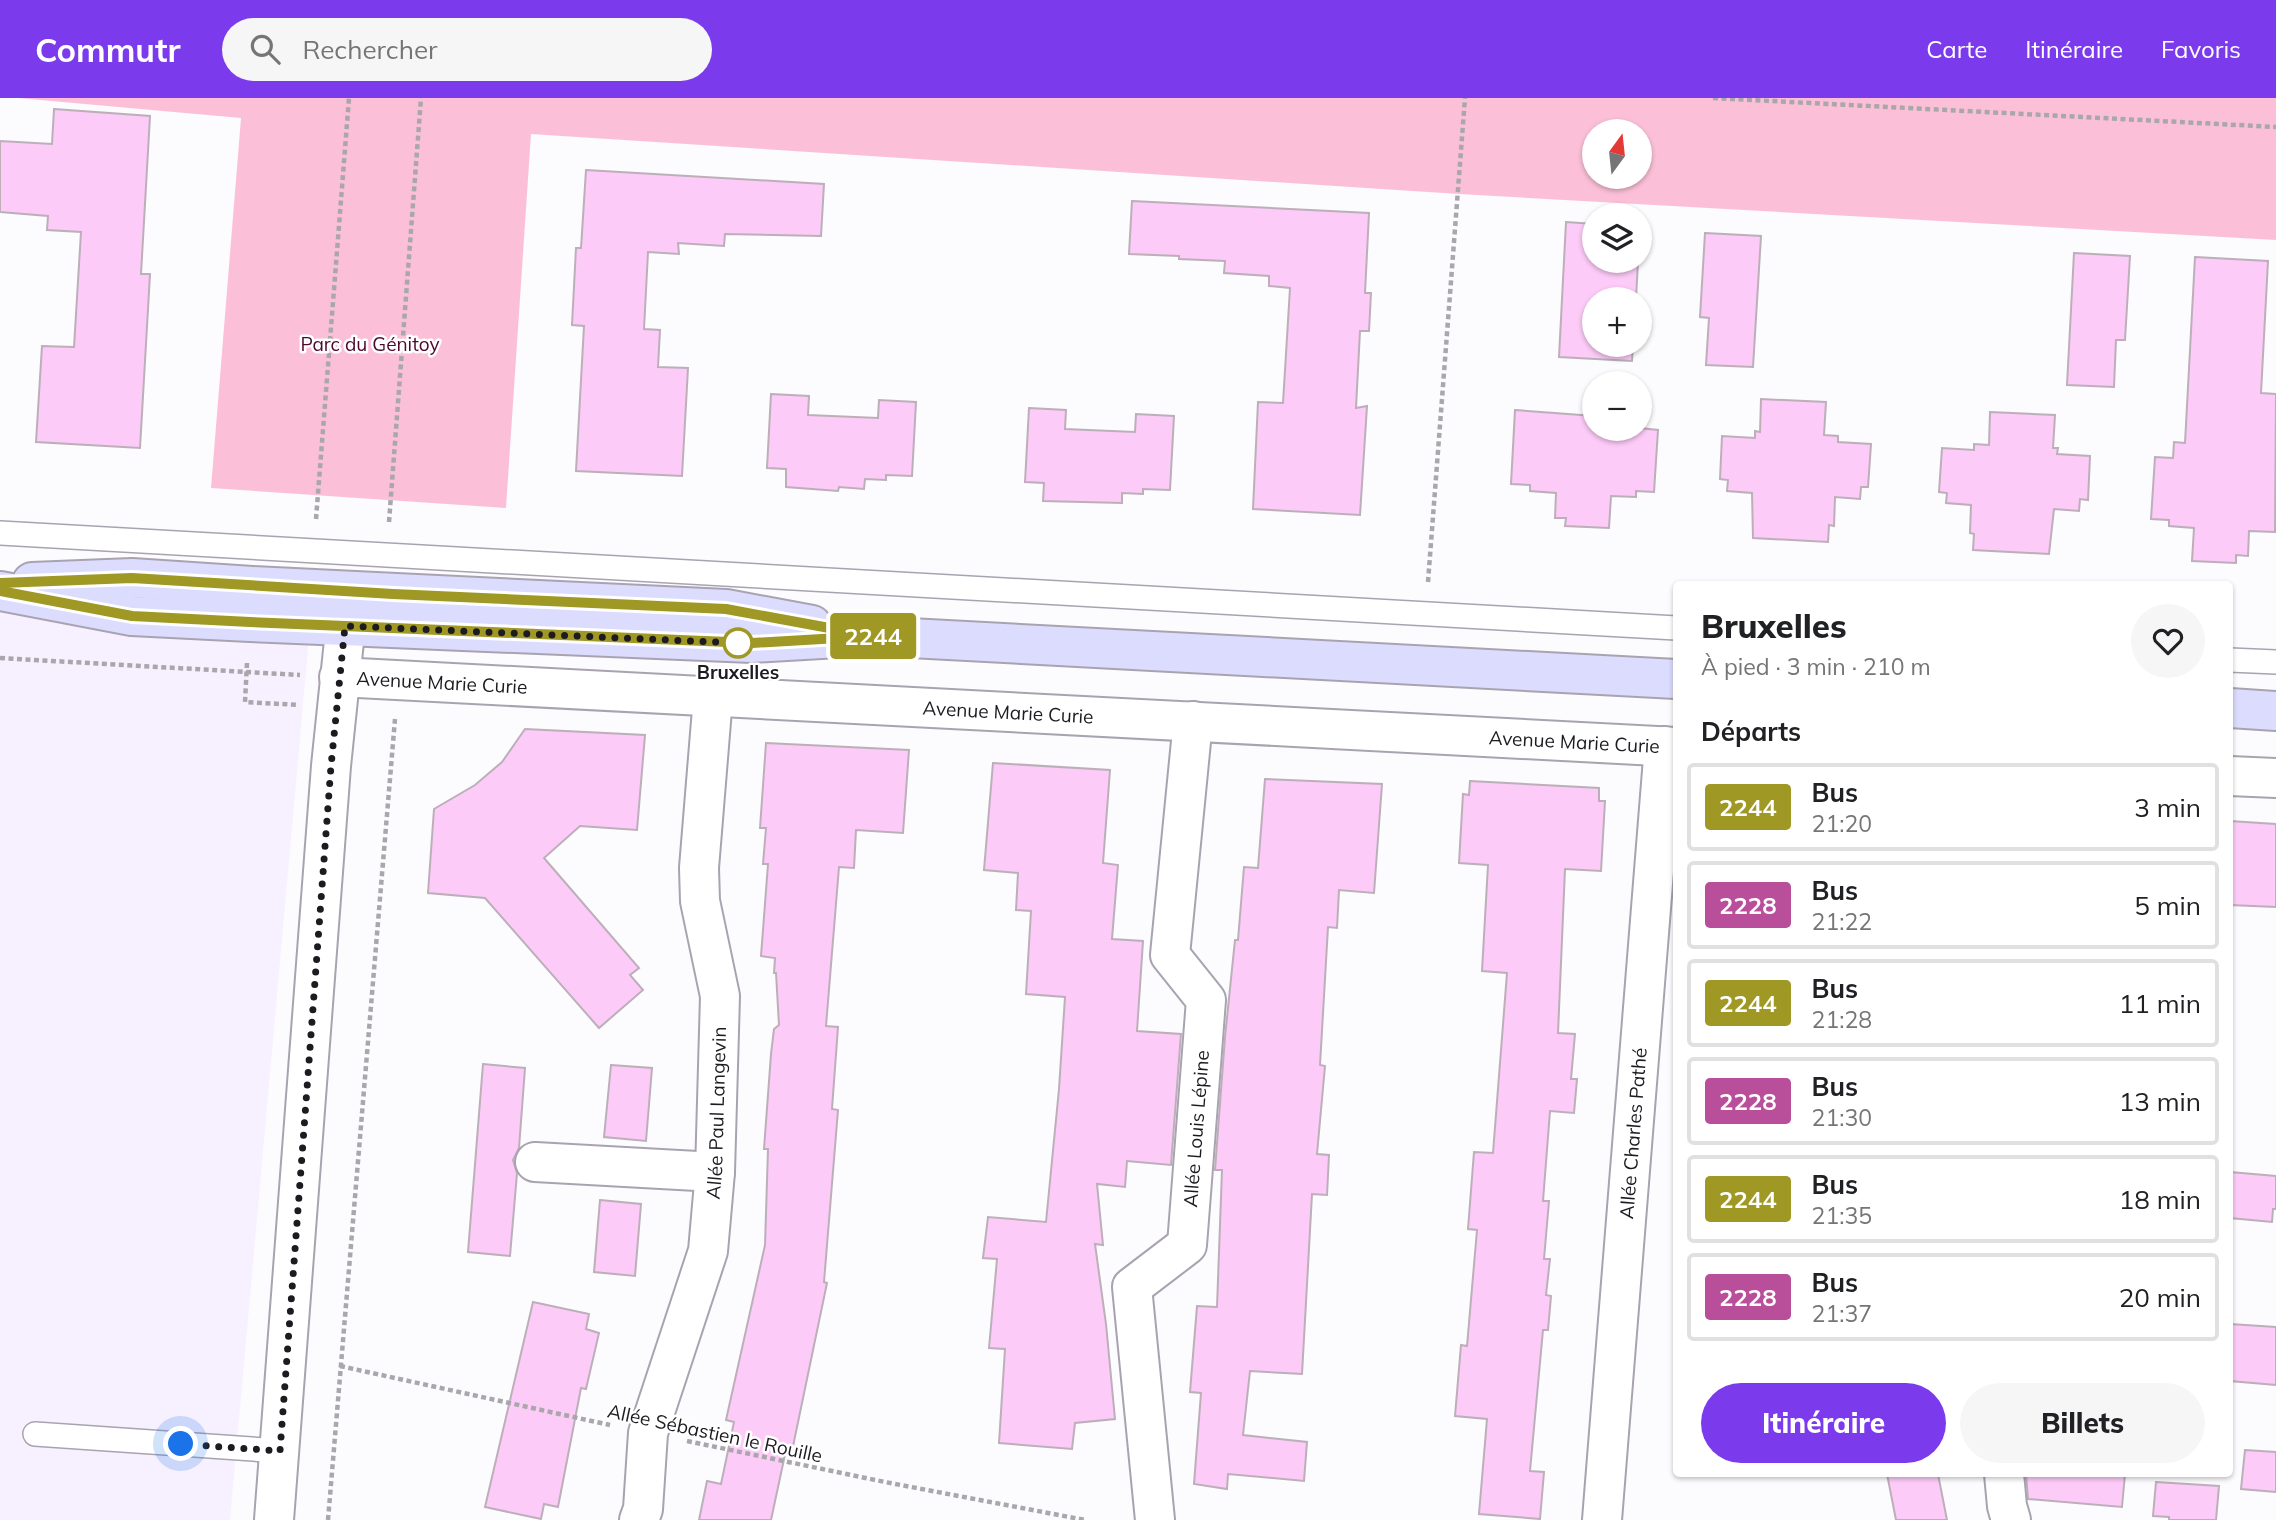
<!DOCTYPE html>
<html lang="fr">
<meta charset="utf-8">
<style>
:root{--surface:#fff;--page:#f6f6f6;--text:#202124;--muted:#757577;--line:#e0e0e0;--accent:#7c3aed}
body{margin:0;font-family:Mulish,sans-serif;background:var(--page);color:var(--text);height:100vh;display:flex;flex-direction:column;font-size:26px;white-space:nowrap}
*{box-sizing:border-box;margin:0}
p{font-size:23px;color:var(--muted)}
.icon{flex:none;width:38px;height:38px;fill:none;stroke:currentColor;stroke-width:2;stroke-linecap:round;stroke-linejoin:round}
.map{position:relative;flex:1;overflow:hidden}
.side{position:absolute;left:1673px;top:483px;width:560px;height:896px;display:flex;flex-direction:column;background:var(--surface);border-radius:7px;box-shadow:0 2px 5px #0004}
.side>*{flex:none}
.badge{padding:0 14px;border-radius:5px;font-size:24px;line-height:46px}
.needle{width:46px;rotate:15deg}
.controls{position:absolute;left:1582px;top:21px;display:grid;gap:14px}
.controls a{display:grid;place-items:center;width:70px;height:70px;border-radius:50%;background:var(--surface);box-shadow:0 2px 5px #0004;font-size:35px}
.you{position:absolute;width:35px;height:35px;margin:-18px;border:5px solid #fff;border-radius:50%;background:#1a73e8;box-shadow:0 0 0 10px #1a73e833}
.map>.badge{position:absolute;translate:-50% -50%;box-shadow:0 0 0 4px #fff}
h2{padding:0 28px;font-size:26px;line-height:63px}
.round{display:grid;place-items:center;flex:none;width:74px;height:74px;border-radius:37px;background:var(--page)}
.summary{display:flex;align-items:center;justify-content:space-between;height:119px;padding:0 28px}
h1{font-size:33px;font-weight:800;line-height:52px}
.cta{display:flex;gap:14px;margin-top:auto;padding:14px 28px}
.cta a{flex:1;height:80px;border-radius:42px;background:var(--accent);color:#fff;font-size:28px;font-weight:800;line-height:80px;text-align:center}
.cta a+a{background:var(--page);color:var(--text)}
ul{padding:0;list-style:none}
li{display:flex;align-items:center;gap:21px;height:88px;margin:0 14px 10px;padding:0 14px;border:4px solid var(--line);border-radius:7px}
li div{flex:1}
li b{display:block;font-size:26px}
li em{font-style:normal}
li .badge{min-width:77px;font-weight:700;text-align:center}
header{display:flex;align-items:center;gap:42px;box-sizing:border-box;height:98px;padding:0 35px;background:var(--accent);color:#fff}
header strong{font-size:33px}
nav{display:flex;gap:38px;margin-inline-start:auto;font-size:24px}
.search{width:490px;height:63px;background:var(--page);display:flex;align-items:center;gap:18px;box-sizing:border-box;padding:0 24px;border-radius:38px;color:var(--muted);font-size:26px}
.map>svg:first-child{display:block}
.built{fill:#f7f1ff}
.green{fill:#fbc0d7;fill-rule:evenodd}
.building{fill:#fdcbf8;stroke:#bcafba;stroke-width:2}
.lines{fill:none;stroke-linecap:round;stroke-linejoin:round}
.service-casing{stroke:#a9a3b1;stroke-width:26}
.minor-casing{stroke:#a9a3b1;stroke-width:42}
.secondary-casing{stroke:#a9a3b1;stroke-width:42}
.path{stroke:#a9a7ab;stroke-width:4.5;stroke-dasharray:5 3.5;stroke-linecap:butt}
.service{stroke:#fff;stroke-width:23}
.minor{stroke:#fff;stroke-width:38}
.secondary{stroke:#dcddfe;stroke-width:38}
.line-casing{stroke:#fff;stroke-width:16}
.line{stroke:#9f9825;stroke-width:10}
.walk{stroke:#1d1a20;stroke-width:7;stroke-dasharray:0 12.6}
.stop-dot{fill:#fff;stroke:#9f9825;stroke-width:3.5}
.labels{text-anchor:middle;dominant-baseline:central;stroke-width:5;stroke-linejoin:round;paint-order:stroke}
.park-label{font-size:19px;fill:#4e082d;stroke:#fff}
.stop-label{font-size:19px;font-weight:bold;fill:#1d1a20;stroke:#fff}
.street-label{font-size:19px;fill:#1d1a20;stroke:#fff}
</style>
<header>
<strong>Commutr</strong>
<div class="search"><svg class="icon" aria-label="search" viewBox="0 0 24 24"><circle cx="10" cy="10" r="6"/><path d="M15 15l6 6"/></svg>Rechercher</div>
<nav><a>Carte</a><a>Itinéraire</a><a>Favoris</a></nav>
</header>
<div class="map">
<svg width="2276" height="1422" viewBox="0 0 2276 1422">
<rect width="100%" height="100%" fill="#fcfbfe"/>
<path class="built" d="M0,490L312,506L230,1422H0Z"/>
<path class="green" d="M18,0H2276V142L1459,96L531,36L506,410L211,390L241,20ZM1594,33H1640V79H1594Z"/>
<g class="building">
<path d="M54,11L150,18L141,176H150L140,350L36,344L42,248L74,249L81,134L47,132L48,118L0,114V43L52,46Z"/>
<path d="M586,72L824,86L821,138L725,136L724,148L678,145L679,156L648,154L644,231L660,232L658,269L688,270L682,378L576,373L584,228L572,227L576,150H581Z"/>
<path d="M1132,103L1369,115L1365,195H1371L1369,233H1360L1356,310L1367,308L1360,417L1253,411L1258,304L1283,305L1290,190L1269,188V178L1224,175L1225,163L1179,161V158L1129,156Z"/>
<path d="M1566,124L1594,126V163H1638L1636,201H1594V247H1633L1632,263L1559,259Z"/>
<path d="M1705,135L1761,138L1753,269L1706,267L1709,220L1700,219Z"/>
<path d="M2074,155L2130,158L2125,242H2116L2114,289L2067,287Z"/>
<path d="M2195,159L2268,163L2261,295L2276,296L2275,434L2249,433L2248,458L2236,457V465L2192,463L2194,430L2169,428V422L2151,421L2155,359L2173,360L2174,344L2185,345Z"/>
<path d="M771,296L809,298L808,317L878,320L879,302L916,304L912,378L886,377V382L865,381L864,391L839,389L838,393L786,389V371L767,370Z"/>
<path d="M1761,301L1826,304L1824,337L1838,338V344L1871,346L1868,389H1861L1860,401L1835,399L1834,428L1829,427L1828,444L1753,440L1752,395L1727,393L1728,382L1720,381L1722,338L1755,340V333L1760,334Z"/>
<path d="M1029,310L1066,312L1065,331L1135,334L1136,316L1174,318L1170,392L1143,391V396L1122,395V405L1043,403L1044,385L1025,384Z"/>
<path d="M1515,312L1594,318V331H1640V322V330L1658,332L1654,394L1636,393V399L1611,398L1609,430L1565,428L1566,420H1555L1556,395L1530,393V387L1511,386Z"/>
<path d="M1990,314L2055,317L2053,350H2058L2057,356L2090,358L2088,402L2080,401L2079,413L2054,411L2049,456L1973,452L1974,436L1970,435L1971,407L1946,405L1947,395L1939,394L1942,350L1974,352V346L1989,347Z"/>
<path d="M525,631L645,637L637,732L580,728L544,760L639,870L630,877L643,892L599,930L485,800L428,795L434,711L475,687L502,664Z"/>
<path d="M766,645L909,652L903,735L856,732L854,770L839,769L826,928L838,929L832,1011L838,1012L824,1184L827,1185L792,1353L786,1352L771,1422H699L707,1383L721,1386L734,1324L726,1322L765,1147L768,1051H764L771,956L774,931L779,927L776,875H774L775,860L761,858L768,766H763L766,730H760Z"/>
<path d="M993,665L1110,672L1103,765L1118,767L1112,841L1143,843L1137,933L1181,936L1171,1067L1127,1063L1125,1089L1097,1086L1103,1147L1095,1146L1106,1226L1115,1321L1075,1325L1072,1351L999,1345L1005,1251L989,1250L997,1161L983,1160L988,1119L1046,1124L1059,991L1065,899L1026,896L1031,813L1016,812L1018,775L984,772Z"/>
<path d="M1265,681L1382,686L1374,795L1339,792L1337,830L1328,829L1320,967L1325,968L1317,1056L1329,1057L1327,1097L1312,1096L1302,1276L1250,1273L1243,1337L1307,1344L1304,1383L1228,1376L1227,1391L1194,1386L1201,1295L1190,1294L1197,1208L1217,1209L1222,1072H1215L1225,939L1235,842H1238L1244,769L1258,770Z"/>
<path d="M1470,683L1599,690V703H1605L1601,773L1565,771L1558,935L1575,936L1571,981H1577L1574,1015L1550,1013L1543,1103H1549L1544,1161H1550L1546,1197L1551,1198L1548,1232H1543L1530,1373L1544,1374L1540,1421L1479,1416L1487,1321L1455,1318L1461,1247L1467,1248L1477,1132L1468,1131L1474,1054L1493,1055L1507,875L1482,873L1488,767L1459,765L1463,696L1469,697Z"/>
<path d="M2230,723L2276,726V809L2230,807Z"/>
<path d="M483,966L525,970L519,1050L513,1062L517,1075L510,1158L468,1154Z"/>
<path d="M611,967L652,970L646,1043L604,1039Z"/>
<path d="M2230,1074L2276,1078V1111H2273L2272,1124L2230,1120Z"/>
<path d="M600,1102L641,1106L635,1178L594,1174Z"/>
<path d="M533,1204L589,1216L586,1231L599,1235L586,1291L581,1290L558,1409L544,1406L541,1421L485,1409Z"/>
<path d="M2230,1226L2276,1229V1287L2230,1283Z"/>
<path d="M2245,1352L2276,1354V1394L2241,1391Z"/>
<path d="M1887,1376H1938L1947,1422H1896Z"/>
<path d="M2026,1376H2125L2122,1409L2028,1401Z"/>
<path d="M2156,1384L2219,1388L2216,1422H2169V1419L2153,1418Z"/>
</g>
<g class="lines">
<g class="service-casing">
<g id="service">
<path d="M0,435L1676,530"/>
<path d="M2230,562L2276,564"/>
<path d="M35,1336L280,1353"/>
</g>
</g>
<g class="minor-casing">
<g id="minor">
<path id="s1" d="M339,579L1676,649"/>
<path d="M2230,678L2276,680"/>
<path d="M535,1064L715,1074"/>
<path d="M2004,1376L2007,1408L2011,1422"/>
<path d="M274,1422L331,668L349,495"/>
<path id="s2" d="M639,1422L643,1411L648,1335L708,1153L715,1074L720,898L700,803L699,770L713,599"/>
<path id="s3" d="M1155,1422L1132,1189L1187,1147L1206,902L1170,857L1193,623"/>
<path id="s4" d="M1602,1422L1664,648"/>
</g>
</g>
<g class="secondary-casing">
<g id="secondary">
<path d="M32,484L132,480L252,488L726,511L812,527"/>
<path d="M0,493L132,518L250,524L752,545L873,538L1676,581"/>
<path d="M2230,610L2276,613"/>
</g>
</g>
<g class="path">
<path d="M1713,0L2276,29"/>
<path d="M316,421L349,0"/>
<path d="M389,424L421,0"/>
<path d="M1428,484L1465,0"/>
<path d="M0,560L300,577"/>
<path d="M247,565L245,604L299,607"/>
<path d="M340,1268L610,1327"/>
<path d="M687,1343L885,1384L1085,1422"/>
<path d="M328,1422L395,621"/>
</g>
<use href="#service" class="service"/>
<use href="#minor" class="minor"/>
<use href="#secondary" class="secondary"/>
</g>
<g class="lines">
<g class="line-casing">
<path id="line" d="M0,485L132,480L393,496L726,511L873,538L752,545L250,524L132,518L0,493"/>
</g>
<use href="#line" class="line"/>
<path class="walk" d="M181,1346L280,1353L331,668L345,528L738,545"/>
</g>
<circle class="stop-dot" cx="738" cy="545" r="14"/>
<g class="labels">
<g class="park-label">
<text x="370" y="246">Parc du Génitoy</text>
</g>
<g class="stop-label">
<text x="738" y="574">Bruxelles</text>
</g>
<g class="street-label">
<text stroke="none"><textPath href="#s1" startOffset="103">Avenue Marie Curie</textPath></text>
<text stroke="none"><textPath href="#s1" startOffset="670">Avenue Marie Curie</textPath></text>
<text stroke="none"><textPath href="#s1" startOffset="1237">Avenue Marie Curie</textPath></text>
<text stroke="none"><textPath href="#s2" startOffset="418">Allée Paul Langevin</textPath></text>
<text stroke="none"><textPath href="#s3" startOffset="420">Allée Louis Lépine</textPath></text>
<text stroke="none"><textPath href="#s4" startOffset="388">Allée Charles Pathé</textPath></text>
<text transform="translate(715 1335) rotate(12)">Allée Sébastien le Rouille</text>
</g>
</g>
</svg>
<div class="controls">
<a><svg class="needle" viewBox="-14 -14 28 28"><path d="M0-13l5 13h-10z" fill="#e53935"/><path d="M0 13l5-13h-10z" fill="#757577"/></svg></a>
<a><svg class="icon" aria-label="layers" viewBox="0 0 24 24"><path d="M12 4l9 5-9 5-9-5zM3 14l9 5 9-5"/></svg></a>
<a>+</a>
<a>−</a>
</div>
<div class="you" style="left:181px;top:1346px"></div>
<b class="badge" style="left:873px;top:538px;background:#9f9825;color:#fff">2244</b>
<section class="side">
<div class="summary"><div><h1>Bruxelles</h1><p>À pied · 3 min · 210 m</p></div><a class="round"><svg class="icon" aria-label="heart" viewBox="0 0 24 24"><path d="M12 20l-8-8c-3-5 5-10 8-4 3-6 11-1 8 4z"/></svg></a></div>
<h2>Départs</h2>
<ul>
<li><span class="badge" style="background:#9f9825;color:#fff">2244</span><div><b>Bus</b><p>21:20</p></div><em>3 min</em></li>
<li><span class="badge" style="background:#b94e9a;color:#fff">2228</span><div><b>Bus</b><p>21:22</p></div><em>5 min</em></li>
<li><span class="badge" style="background:#9f9825;color:#fff">2244</span><div><b>Bus</b><p>21:28</p></div><em>11 min</em></li>
<li><span class="badge" style="background:#b94e9a;color:#fff">2228</span><div><b>Bus</b><p>21:30</p></div><em>13 min</em></li>
<li><span class="badge" style="background:#9f9825;color:#fff">2244</span><div><b>Bus</b><p>21:35</p></div><em>18 min</em></li>
<li><span class="badge" style="background:#b94e9a;color:#fff">2228</span><div><b>Bus</b><p>21:37</p></div><em>20 min</em></li>
</ul>
<div class="cta"><a>Itinéraire</a><a>Billets</a></div>
</section>
</div>
